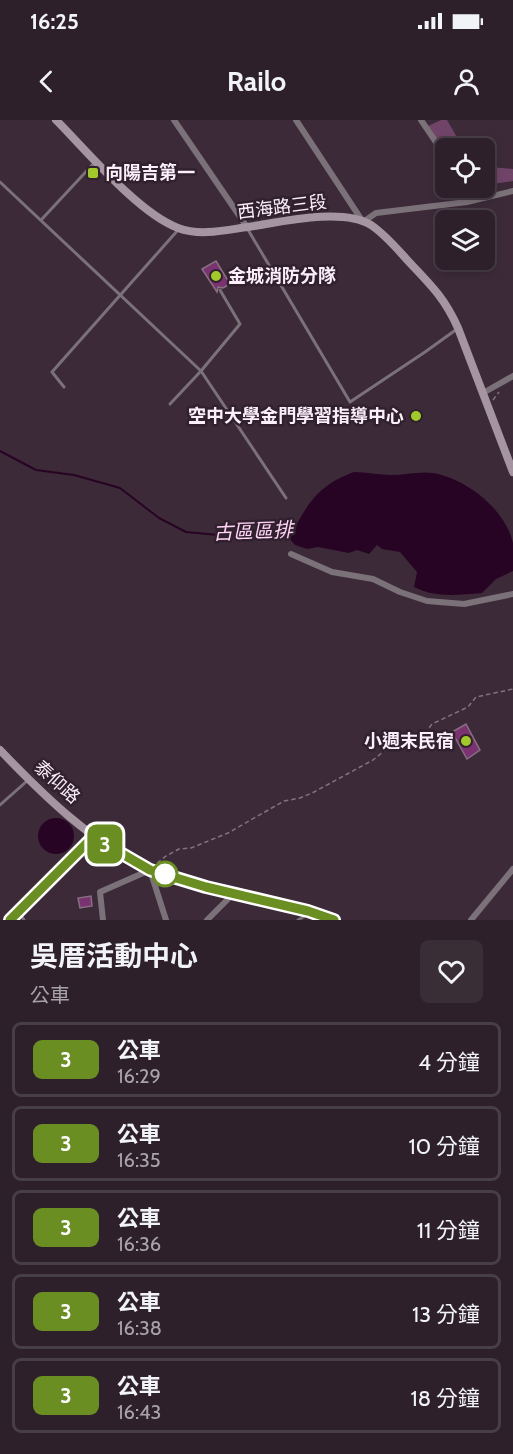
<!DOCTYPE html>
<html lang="zh-TW">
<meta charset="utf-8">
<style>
:root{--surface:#2d202a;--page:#392d36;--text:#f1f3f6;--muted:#a7a3a8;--line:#483e47}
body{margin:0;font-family:Cabin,"Noto Sans TC",sans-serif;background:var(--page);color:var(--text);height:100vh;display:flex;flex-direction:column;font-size:22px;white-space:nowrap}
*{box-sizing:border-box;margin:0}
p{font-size:20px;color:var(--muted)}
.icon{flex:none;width:33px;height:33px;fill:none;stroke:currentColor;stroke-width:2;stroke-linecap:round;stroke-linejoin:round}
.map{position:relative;height:800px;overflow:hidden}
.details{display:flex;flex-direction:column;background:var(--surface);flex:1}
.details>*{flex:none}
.badge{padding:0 12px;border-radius:9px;font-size:21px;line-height:39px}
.controls{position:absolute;left:435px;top:18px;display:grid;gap:12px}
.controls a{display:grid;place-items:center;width:60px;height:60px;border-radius:9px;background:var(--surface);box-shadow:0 3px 9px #0003,0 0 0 2px var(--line);font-size:30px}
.map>.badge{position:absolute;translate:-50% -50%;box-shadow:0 0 0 3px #fff}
.round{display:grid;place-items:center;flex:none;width:63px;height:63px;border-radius:9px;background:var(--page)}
.head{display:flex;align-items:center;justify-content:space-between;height:102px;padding:0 30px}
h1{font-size:28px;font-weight:700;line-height:45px}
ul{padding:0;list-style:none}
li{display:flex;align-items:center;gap:18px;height:75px;margin:0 12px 9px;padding:0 18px;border:3px solid var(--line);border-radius:9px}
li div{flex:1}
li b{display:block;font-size:22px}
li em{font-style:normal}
li .badge{min-width:66px;font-weight:700;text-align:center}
.status{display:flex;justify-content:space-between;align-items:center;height:42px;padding:0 30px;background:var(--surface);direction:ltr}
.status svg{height:16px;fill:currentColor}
header{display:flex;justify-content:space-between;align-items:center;height:78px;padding:0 30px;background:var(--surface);font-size:27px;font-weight:700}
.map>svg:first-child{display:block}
.green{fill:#704468}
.water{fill:#280424}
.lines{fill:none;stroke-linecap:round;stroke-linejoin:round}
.stream{stroke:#280424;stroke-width:2}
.building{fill:#7b3271;stroke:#867181;stroke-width:1.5}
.path{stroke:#82737f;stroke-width:1.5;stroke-dasharray:4.5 3;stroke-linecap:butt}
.lane{stroke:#7b7179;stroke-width:3}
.street{stroke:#7b7179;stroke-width:6}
.secondary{stroke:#a495a1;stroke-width:8}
.line-casing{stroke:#fff;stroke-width:14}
.line{stroke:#6b8e23;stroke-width:9}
.poi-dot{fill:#a1c929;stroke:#31202e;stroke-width:2}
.stop-dot{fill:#fff;stroke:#6b8e23;stroke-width:3}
.labels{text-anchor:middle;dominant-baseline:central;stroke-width:5;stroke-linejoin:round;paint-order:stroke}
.poi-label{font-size:18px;font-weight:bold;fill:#fbeff9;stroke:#31202e;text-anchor:start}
.street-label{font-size:18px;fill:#fbeff9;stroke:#31202e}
.water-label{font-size:20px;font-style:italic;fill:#ffd4f6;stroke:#31202e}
</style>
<div class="status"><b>16:25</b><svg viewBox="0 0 49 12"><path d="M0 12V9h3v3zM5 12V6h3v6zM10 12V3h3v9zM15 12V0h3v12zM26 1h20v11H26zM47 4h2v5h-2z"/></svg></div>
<header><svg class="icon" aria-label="back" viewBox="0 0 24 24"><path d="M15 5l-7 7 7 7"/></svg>Railo<svg class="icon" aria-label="person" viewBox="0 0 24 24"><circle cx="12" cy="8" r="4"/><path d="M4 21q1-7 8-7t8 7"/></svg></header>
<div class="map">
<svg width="513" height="800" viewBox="0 0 513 800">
<rect width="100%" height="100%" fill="#3c2a38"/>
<g class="green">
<path d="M441,0H447L458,19L475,28H446L445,33L428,6Z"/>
<path d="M485,38L490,47L513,49V61L485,65Z"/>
</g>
<g class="water">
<path d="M354,352C366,352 379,355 391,355C404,355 420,351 433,353C467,359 505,389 513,423C513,432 513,443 513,451L496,459L482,473C458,475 435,478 414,467L417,452L400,432L382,429L377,425L369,434L357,430L349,433L318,427L307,429L295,425L289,418C308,384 316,366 354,352Z"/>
<circle cx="56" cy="716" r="18"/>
</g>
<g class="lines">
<path class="stream" d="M0,331L36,350L74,355L120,368L159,398L186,412L218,415L244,411L294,412"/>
</g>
<g class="building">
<path d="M216,141L230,164L223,168L218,167L217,172L202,149Z"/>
<path d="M466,604L480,630L467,639L452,612Z"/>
<path d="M91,776L92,786L80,788L78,778Z"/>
</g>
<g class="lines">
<g class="path">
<path d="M493,280L499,272"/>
<path d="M157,743L166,736L179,729L191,728L228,713L284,681L300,678L314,672L373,640L394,623L426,612L432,604L468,587L476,577L513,569"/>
</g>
<g class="lane">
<path d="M0,62L201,251L286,378"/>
<path d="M42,99L95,42"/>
<path d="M247,108L350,282L425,232L457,209"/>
<path d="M64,267L52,252L178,110"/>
<path d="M170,284L201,251L240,204L220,170"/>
<path d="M0,685L27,661"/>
<path d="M19,792L24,800"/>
<path d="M298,800L310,793"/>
</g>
<g class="street">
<path d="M174,0L247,107"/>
<path d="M296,0L363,102L376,93L467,82L513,71"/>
<path d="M421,0L446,37"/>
<path d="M466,68L474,80"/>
<path d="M483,273L513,256"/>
<path d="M291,434L332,452L373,459L400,472L427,481L464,484L513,474"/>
<path d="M103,800L100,772L150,750L166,800"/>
<path d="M207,800L234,773"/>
<path d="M471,800L513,749"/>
</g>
<g class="secondary">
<path d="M56,0C87,31 138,93 178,108C202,117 230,109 254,106C285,101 343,88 371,105C386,115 398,130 410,143C432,166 445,179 458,208L513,352"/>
<path d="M0,630C44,676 91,722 149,749C166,757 187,762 206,767C248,777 294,781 334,800"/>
<path d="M10,800L93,717"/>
</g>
</g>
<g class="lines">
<g class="line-casing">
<path id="line" d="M10,800L93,717L150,750L206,767L308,791L334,800"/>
</g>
<use href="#line" class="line"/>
</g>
<g class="poi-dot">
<rect x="87" y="47" width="12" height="12" rx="3"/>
<circle cx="216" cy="156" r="6"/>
<circle cx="416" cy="296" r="6"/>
<circle cx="466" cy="621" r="6"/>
</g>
<circle class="stop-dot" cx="165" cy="754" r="12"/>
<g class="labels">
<g class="poi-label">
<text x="105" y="53">向陽吉第一</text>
<text x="228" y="156">金城消防分隊</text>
<text x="404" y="296" text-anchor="end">空中大學金門學習指導中心</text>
<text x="454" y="621" text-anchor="end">小週末民宿</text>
</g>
<g class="street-label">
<text transform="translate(282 87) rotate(-7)">西海路三段</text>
<text transform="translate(57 662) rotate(42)">泰仰路</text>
</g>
<g class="water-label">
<text transform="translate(253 411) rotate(-2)">古區區排</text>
</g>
</g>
</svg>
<div class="controls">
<a><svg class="icon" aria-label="locate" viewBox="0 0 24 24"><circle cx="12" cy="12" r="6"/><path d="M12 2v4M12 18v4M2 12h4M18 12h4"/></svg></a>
<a><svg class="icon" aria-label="layers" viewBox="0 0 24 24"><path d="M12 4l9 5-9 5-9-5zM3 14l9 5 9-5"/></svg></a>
</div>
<b class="badge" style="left:105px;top:724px;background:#6b8e23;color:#fff">3</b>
</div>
<section class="details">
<div class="head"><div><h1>吳厝活動中心</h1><p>公車</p></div><a class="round"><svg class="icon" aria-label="heart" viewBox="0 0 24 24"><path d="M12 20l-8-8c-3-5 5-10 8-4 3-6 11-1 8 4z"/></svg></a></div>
<ul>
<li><span class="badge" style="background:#6b8e23;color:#fff">3</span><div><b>公車</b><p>16:29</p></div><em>4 分鐘</em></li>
<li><span class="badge" style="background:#6b8e23;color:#fff">3</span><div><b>公車</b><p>16:35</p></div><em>10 分鐘</em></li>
<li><span class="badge" style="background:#6b8e23;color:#fff">3</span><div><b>公車</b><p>16:36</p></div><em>11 分鐘</em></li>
<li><span class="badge" style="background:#6b8e23;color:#fff">3</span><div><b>公車</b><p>16:38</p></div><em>13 分鐘</em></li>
<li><span class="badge" style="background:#6b8e23;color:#fff">3</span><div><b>公車</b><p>16:43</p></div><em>18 分鐘</em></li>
</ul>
</section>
